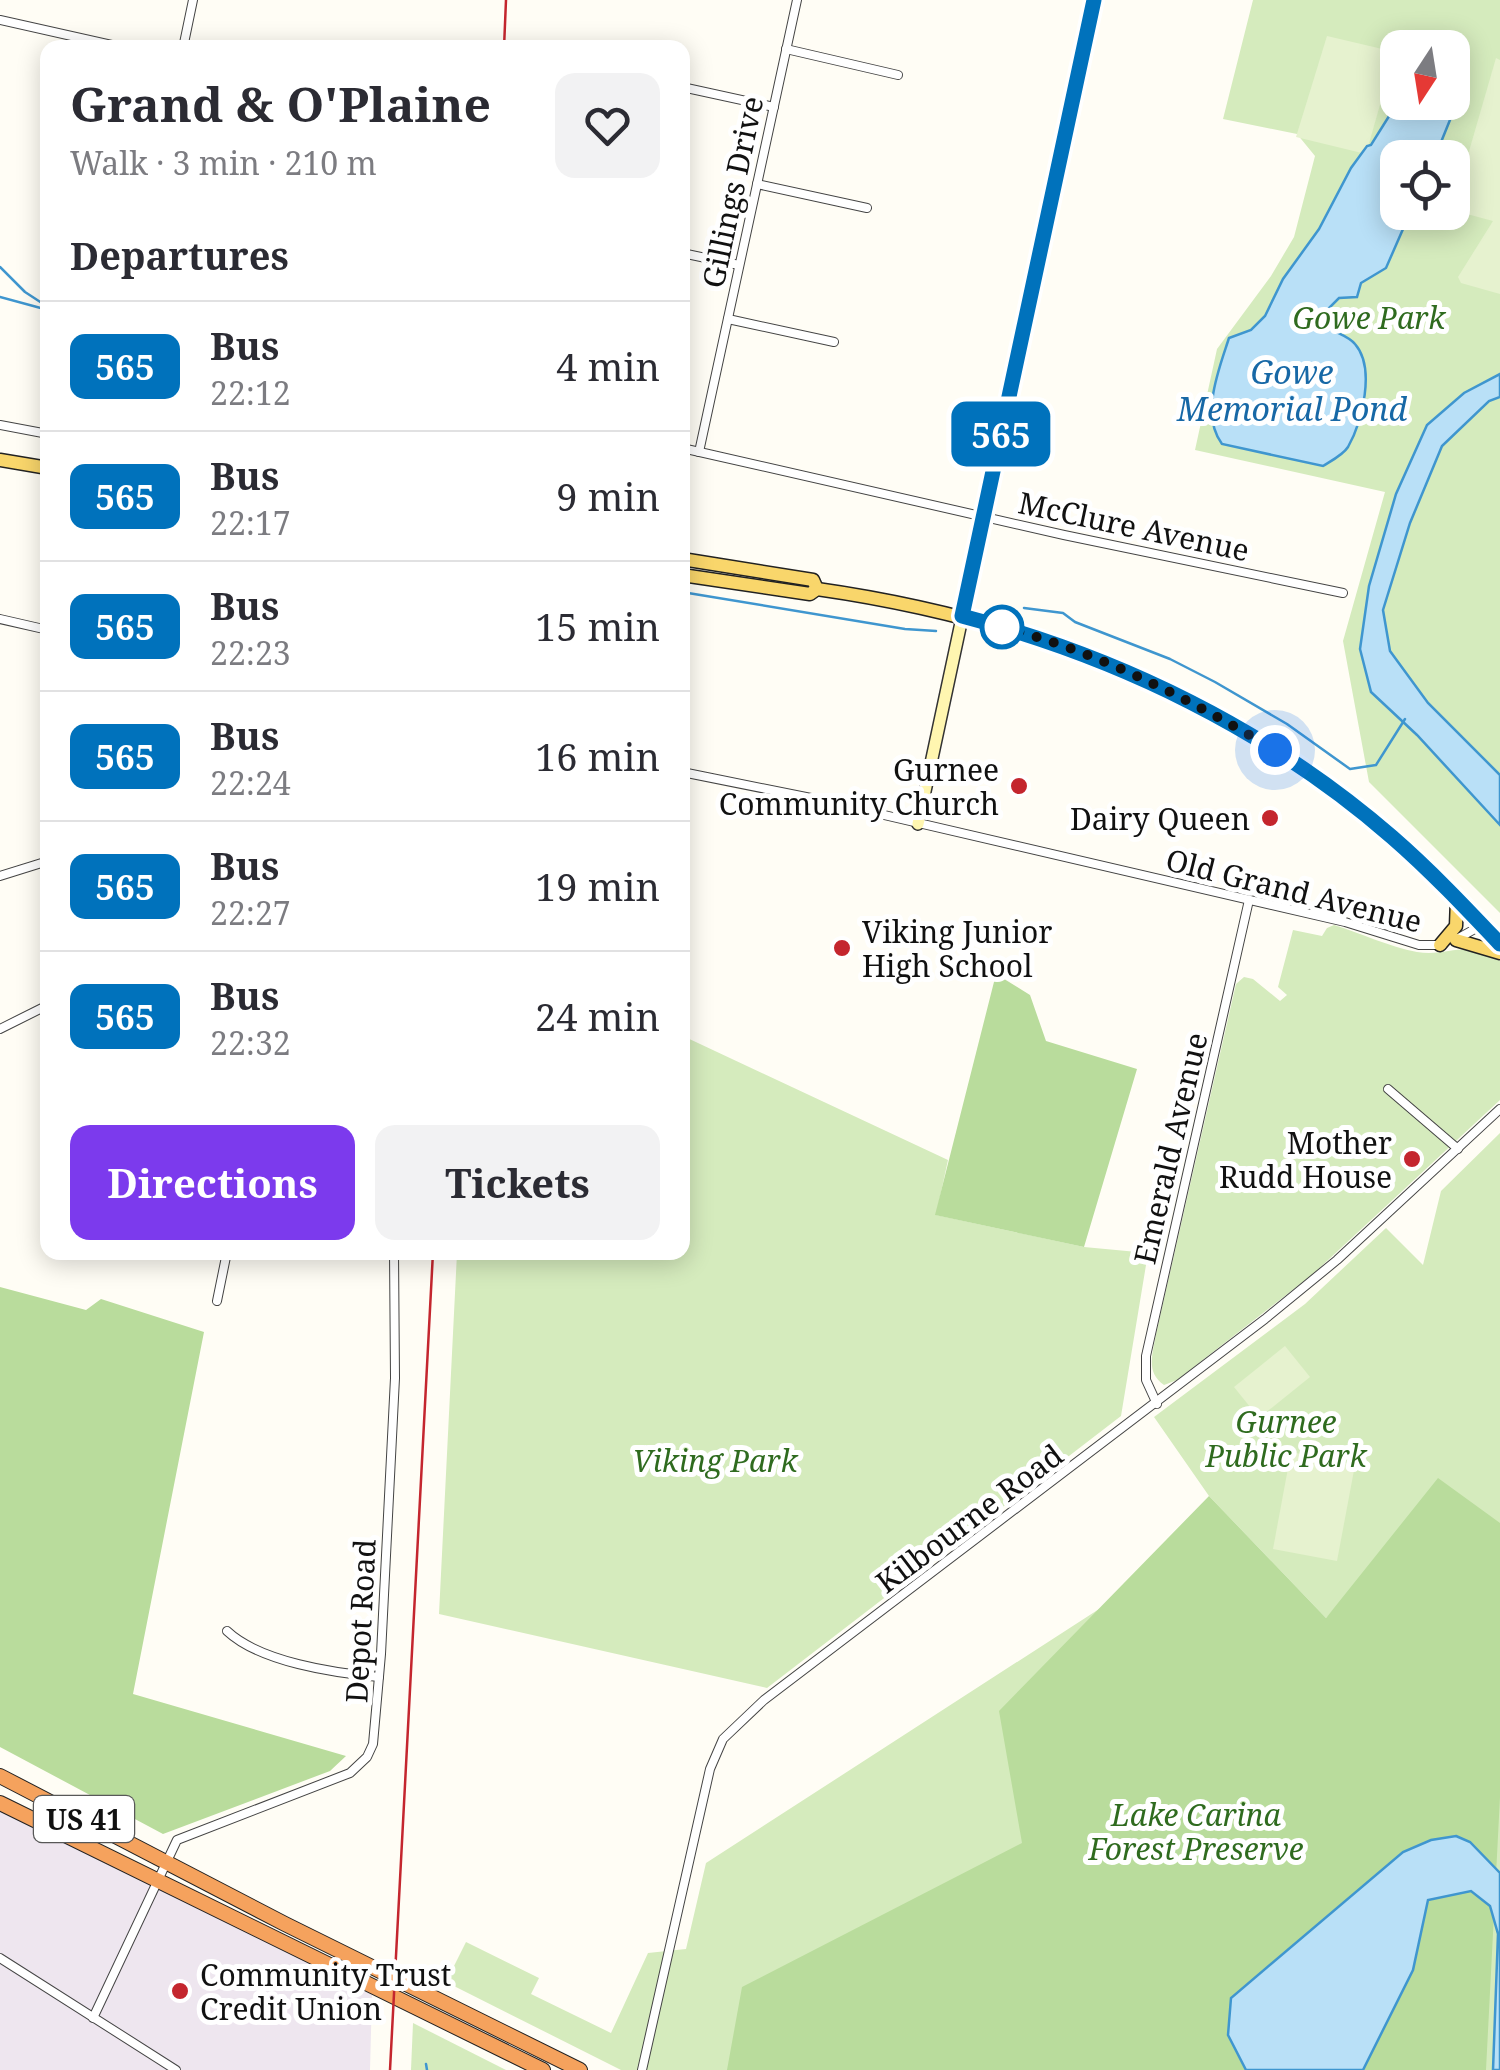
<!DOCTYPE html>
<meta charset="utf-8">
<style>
:root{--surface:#fff;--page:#f2f2f3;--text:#2b2b33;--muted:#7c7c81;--line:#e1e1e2;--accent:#7c3aed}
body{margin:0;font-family:"Noto Serif",serif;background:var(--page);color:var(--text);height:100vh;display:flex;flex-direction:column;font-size:38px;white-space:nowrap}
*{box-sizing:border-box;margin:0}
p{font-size:32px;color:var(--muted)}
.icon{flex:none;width:55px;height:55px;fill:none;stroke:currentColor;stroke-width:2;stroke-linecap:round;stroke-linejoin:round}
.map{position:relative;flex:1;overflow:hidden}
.drawer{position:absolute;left:40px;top:40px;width:650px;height:1220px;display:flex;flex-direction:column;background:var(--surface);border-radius:20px;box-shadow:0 5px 25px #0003}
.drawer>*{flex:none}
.badge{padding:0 20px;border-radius:15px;font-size:35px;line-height:65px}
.needle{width:65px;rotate:192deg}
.fabs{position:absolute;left:1380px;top:30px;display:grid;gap:20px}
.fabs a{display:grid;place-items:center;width:90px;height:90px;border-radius:20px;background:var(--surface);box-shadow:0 5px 25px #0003;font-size:50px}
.you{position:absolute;width:50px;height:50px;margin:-25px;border:8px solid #fff;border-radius:50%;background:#1a73e8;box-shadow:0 0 0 15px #1a73e833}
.map>.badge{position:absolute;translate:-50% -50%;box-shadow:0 0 0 5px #fff}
h2{padding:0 30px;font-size:38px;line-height:90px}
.round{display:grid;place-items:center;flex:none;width:105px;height:105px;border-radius:20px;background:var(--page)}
.summary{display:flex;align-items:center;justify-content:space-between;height:170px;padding:0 30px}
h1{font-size:48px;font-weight:700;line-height:75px}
.cta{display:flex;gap:20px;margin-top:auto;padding:20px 30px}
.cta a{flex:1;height:115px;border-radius:20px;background:var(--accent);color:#fff;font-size:40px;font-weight:700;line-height:115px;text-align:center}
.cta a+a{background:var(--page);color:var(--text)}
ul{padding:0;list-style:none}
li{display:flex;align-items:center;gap:30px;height:130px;padding:0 30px;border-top:2px solid var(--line)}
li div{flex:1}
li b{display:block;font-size:38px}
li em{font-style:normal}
li .badge{min-width:110px;font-weight:700;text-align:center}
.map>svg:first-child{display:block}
.industrial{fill:#eee6ef}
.green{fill:#d5ebbd;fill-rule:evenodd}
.forest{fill:#b9dc9c}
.pitch{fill:#e6f2cf}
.water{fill:#b9e0f7;stroke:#3f96cf;stroke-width:2.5}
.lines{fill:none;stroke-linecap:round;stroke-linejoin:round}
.stream{stroke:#3f96cf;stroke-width:2.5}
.street-casing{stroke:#444;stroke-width:10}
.secondary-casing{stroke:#333;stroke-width:14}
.primary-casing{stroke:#222;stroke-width:15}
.highway-casing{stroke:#222;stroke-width:16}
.street{stroke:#fff;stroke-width:8}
.secondary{stroke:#fff6b0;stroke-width:11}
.primary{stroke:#f9d66b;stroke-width:12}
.highway{stroke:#f5a25d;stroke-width:14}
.rail{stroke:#c4262e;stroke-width:2.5}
.line-casing{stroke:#fff;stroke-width:22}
.line{stroke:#0072bc;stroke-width:15}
.walk{stroke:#111;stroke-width:10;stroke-dasharray:0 18}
.stop-dot{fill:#fff;stroke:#0072bc;stroke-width:5}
.poi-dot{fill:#c4262e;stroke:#fff;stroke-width:4}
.labels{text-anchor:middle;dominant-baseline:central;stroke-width:10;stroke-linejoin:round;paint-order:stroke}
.shield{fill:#fff;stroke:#585858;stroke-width:2.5}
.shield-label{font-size:28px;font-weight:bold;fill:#111}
.street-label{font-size:30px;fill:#111;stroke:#fff}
.park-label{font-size:30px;font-style:italic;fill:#2f6b1f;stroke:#fff}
.poi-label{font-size:30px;fill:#111;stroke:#fff;text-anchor:end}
.water-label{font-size:32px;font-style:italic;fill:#1768a6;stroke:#fff}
</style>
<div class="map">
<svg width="1500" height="2070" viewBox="0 0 1500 2070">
<rect width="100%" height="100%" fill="#fffdf5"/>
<path class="industrial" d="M0,1802L159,1881L372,1995L370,2070H0Z"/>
<g class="green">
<path d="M1253,0H1500V913L1369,782L1343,641L1385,492L1195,450L1217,349L1271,276L1294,237L1315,156L1297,134L1223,119ZM1398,48H1452V102H1398ZM1398,158H1452V212H1398Z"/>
<path d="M1334,925C1361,933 1389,947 1417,952C1450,957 1468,938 1500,961V1100L1313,1274L1177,1380L1164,1385C1145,1372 1153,1353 1156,1334L1236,984L1244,977L1253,979L1280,1001L1287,995L1278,987L1293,930L1322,936L1327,928Z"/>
<path d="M683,1036L948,1160L936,1215L1084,1247L1148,1253L1121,1416L767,1688L439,1614L457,1253L682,1252Z"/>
<path d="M1500,1133V2070H621L446,1982L466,1942L539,1978L531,1994L611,2033L648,1953L686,1949L706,1863L1229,1525L1333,1631L1342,1600L1326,1618L1209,1496L1154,1417L1305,1304L1386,1228L1423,1265L1441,1191Z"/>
<path d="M413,2023L506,2070H411Z"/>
</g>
<g class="forest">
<path d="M996,974L1030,995L1046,1041L1137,1069L1084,1247L935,1215Z"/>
<path d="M0,1287L86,1310L101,1299L204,1332L133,1694L346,1756L330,1771L163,1834L0,1747Z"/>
<path d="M1438,1478L1500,1523V1797L1486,2070H727L742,1987L1022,1843L999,1711L1209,1496L1326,1618Z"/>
</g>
<g class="pitch">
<path d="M1327,36L1395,52L1366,154L1296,137Z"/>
<path d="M1496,58L1500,60V294L1461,283L1458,277L1493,221L1452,210Z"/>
<path d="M1285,1346L1310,1377L1259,1418L1234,1387Z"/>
<path d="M1291,1452L1355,1465L1337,1561L1273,1549Z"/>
</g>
<g class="water">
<path d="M1433,108L1454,110L1435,157L1398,158V212L1410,213L1386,268L1361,283L1357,297L1339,298L1324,313L1323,323C1332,333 1347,334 1355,344C1376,368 1362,422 1348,447C1343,455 1331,461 1323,466L1222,444C1200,415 1219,369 1229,338L1251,330L1265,316L1283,279L1319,229L1351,168L1367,146L1371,145L1391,113Z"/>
<path d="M1500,374V397L1489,401L1442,446L1410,523L1383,610L1390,651L1428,703L1500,775V825L1417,735L1371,692L1360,649L1369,586L1396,494L1427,425L1464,393Z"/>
<path d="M1456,1836L1470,1842L1500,1873V2070H1493L1498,1934L1490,1906L1471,1891L1428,1900L1413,1970L1363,2070H1246L1228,2035L1231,1998L1403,1852L1431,1840Z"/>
</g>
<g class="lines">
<g class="stream">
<path d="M0,267L25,292L48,307"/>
<path d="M0,297L48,310"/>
<path d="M682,592L905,629L936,631"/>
<path d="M1024,608L1063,613L1075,622L1170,659L1215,682L1287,724L1350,769L1376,765L1405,719"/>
<path d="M426,2064L427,2070"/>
</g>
<g class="street-casing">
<g id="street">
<path d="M0,20L125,48"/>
<path d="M183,48L193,0"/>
<path d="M786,49L898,75"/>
<path d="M682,87L774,107"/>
<path d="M757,184L867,208"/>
<path d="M682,253L739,265"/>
<path d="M728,319L834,342"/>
<path d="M0,425L48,434"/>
<path d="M682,448L1064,535L1343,593"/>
<path d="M699,452L797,0"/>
<path d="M0,619L48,630"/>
<path d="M682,772L811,798L1345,922L1419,945H1442"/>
<path d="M0,876L48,861"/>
<path d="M1455,940L1482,925"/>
<path d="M0,1029L48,1005"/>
<path d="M1388,1089L1458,1149"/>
<path d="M47,1227L48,1226"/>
<path d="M217,1301L227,1252"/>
<path d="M1157,1404L1146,1380V1356L1249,900"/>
<path d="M227,1631C260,1662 334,1673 379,1677"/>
<path d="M0,1958L176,2070"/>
<path d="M93,2018L177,1840L350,1773L367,1757L373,1744L381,1654L395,1378L394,1252"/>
<path d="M642,2070L710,1769L723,1739L764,1700L1265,1319L1337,1260L1500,1109"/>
</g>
</g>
<g class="secondary-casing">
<path id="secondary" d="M918,824L1094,0"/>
</g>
<g class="primary-casing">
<g id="primary">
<path d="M0,460L48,468"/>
<path d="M682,559L813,580L817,589"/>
<path d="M682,575L810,594L817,589C1028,619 1230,696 1392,837C1431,870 1465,907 1500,944"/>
<path d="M1456,940L1500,953"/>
<path d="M1440,945L1456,926L1457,899"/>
</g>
</g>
<g class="highway-casing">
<g id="highway">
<path d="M0,1776L285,1924L580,2070"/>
<path d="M0,1803L543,2070"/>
</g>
</g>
<use href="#street" class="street"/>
<use href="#secondary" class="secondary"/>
<use href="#primary" class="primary"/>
<use href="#highway" class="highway"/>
<g class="rail">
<path d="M504,48L506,0"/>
<path d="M390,2070L433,1252"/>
</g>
</g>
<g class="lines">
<g class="line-casing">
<path id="line" d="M1094,0L962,616C1119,657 1269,730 1392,837C1430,870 1465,907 1500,944"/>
</g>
<use href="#line" class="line"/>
<path class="walk" d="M1002,627C1099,652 1189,699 1275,750"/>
</g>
<circle class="stop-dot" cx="1002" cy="627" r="20"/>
<g class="poi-dot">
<circle cx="1019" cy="786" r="10"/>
<circle cx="1270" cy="818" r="10"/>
<circle cx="842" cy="948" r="10"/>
<circle cx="1412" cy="1159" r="10"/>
<circle cx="180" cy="1991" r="10"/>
</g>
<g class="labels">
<rect class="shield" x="34" y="1796" width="100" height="46" rx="8"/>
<g class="shield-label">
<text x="84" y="1819">US 41</text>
</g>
<g class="street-label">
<text transform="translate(732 192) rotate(-78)">Gillings Drive</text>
<text transform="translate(1134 526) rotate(12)">McClure Avenue</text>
<text transform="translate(1294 890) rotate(14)">Old Grand Avenue</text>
<text transform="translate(1170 1148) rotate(-77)">Emerald Avenue</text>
<text transform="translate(969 1518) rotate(-37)">Kilbourne Road</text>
<text transform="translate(360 1621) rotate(-87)">Depot Road</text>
</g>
<g class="park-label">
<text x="1369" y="317">Gowe Park</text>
<text x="1286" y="1421">Gurnee<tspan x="1286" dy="34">Public Park</tspan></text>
<text x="715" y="1460">Viking Park</text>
<text x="1196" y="1814">Lake Carina<tspan x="1196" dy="34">Forest Preserve</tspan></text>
</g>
<g class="poi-label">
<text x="999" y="769">Gurnee<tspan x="999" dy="34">Community Church</tspan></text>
<text x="1250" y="818">Dairy Queen</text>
<text x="862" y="931" text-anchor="start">Viking Junior<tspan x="862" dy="34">High School</tspan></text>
<text x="1392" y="1142">Mother<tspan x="1392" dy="34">Rudd House</tspan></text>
<text x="200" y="1974" text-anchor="start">Community Trust<tspan x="200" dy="34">Credit Union</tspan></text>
</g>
<g class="water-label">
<text x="1292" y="371">Gowe<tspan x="1292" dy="37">Memorial Pond</tspan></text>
</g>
</g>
</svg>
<div class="fabs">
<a><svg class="needle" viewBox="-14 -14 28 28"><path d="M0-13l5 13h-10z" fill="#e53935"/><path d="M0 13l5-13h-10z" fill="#7c7c81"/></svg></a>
<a><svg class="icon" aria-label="locate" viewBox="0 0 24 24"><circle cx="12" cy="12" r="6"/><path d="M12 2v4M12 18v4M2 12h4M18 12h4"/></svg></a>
</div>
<div class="you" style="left:1275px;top:750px"></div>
<b class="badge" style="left:1001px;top:434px;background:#0072bc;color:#fff">565</b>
<section class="drawer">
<div class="summary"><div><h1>Grand &amp; O'Plaine</h1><p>Walk · 3 min · 210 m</p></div><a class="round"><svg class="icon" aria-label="heart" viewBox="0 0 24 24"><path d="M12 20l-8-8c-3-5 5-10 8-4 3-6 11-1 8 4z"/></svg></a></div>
<h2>Departures</h2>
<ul>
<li><span class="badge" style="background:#0072bc;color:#fff">565</span><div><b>Bus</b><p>22:12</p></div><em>4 min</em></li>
<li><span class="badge" style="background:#0072bc;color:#fff">565</span><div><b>Bus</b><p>22:17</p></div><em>9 min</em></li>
<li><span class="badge" style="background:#0072bc;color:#fff">565</span><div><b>Bus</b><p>22:23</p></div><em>15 min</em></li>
<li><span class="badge" style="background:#0072bc;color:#fff">565</span><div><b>Bus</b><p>22:24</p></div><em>16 min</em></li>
<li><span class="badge" style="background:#0072bc;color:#fff">565</span><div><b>Bus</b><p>22:27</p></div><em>19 min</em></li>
<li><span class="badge" style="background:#0072bc;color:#fff">565</span><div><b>Bus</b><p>22:32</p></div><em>24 min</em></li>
</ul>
<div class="cta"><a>Directions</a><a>Tickets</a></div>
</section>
</div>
